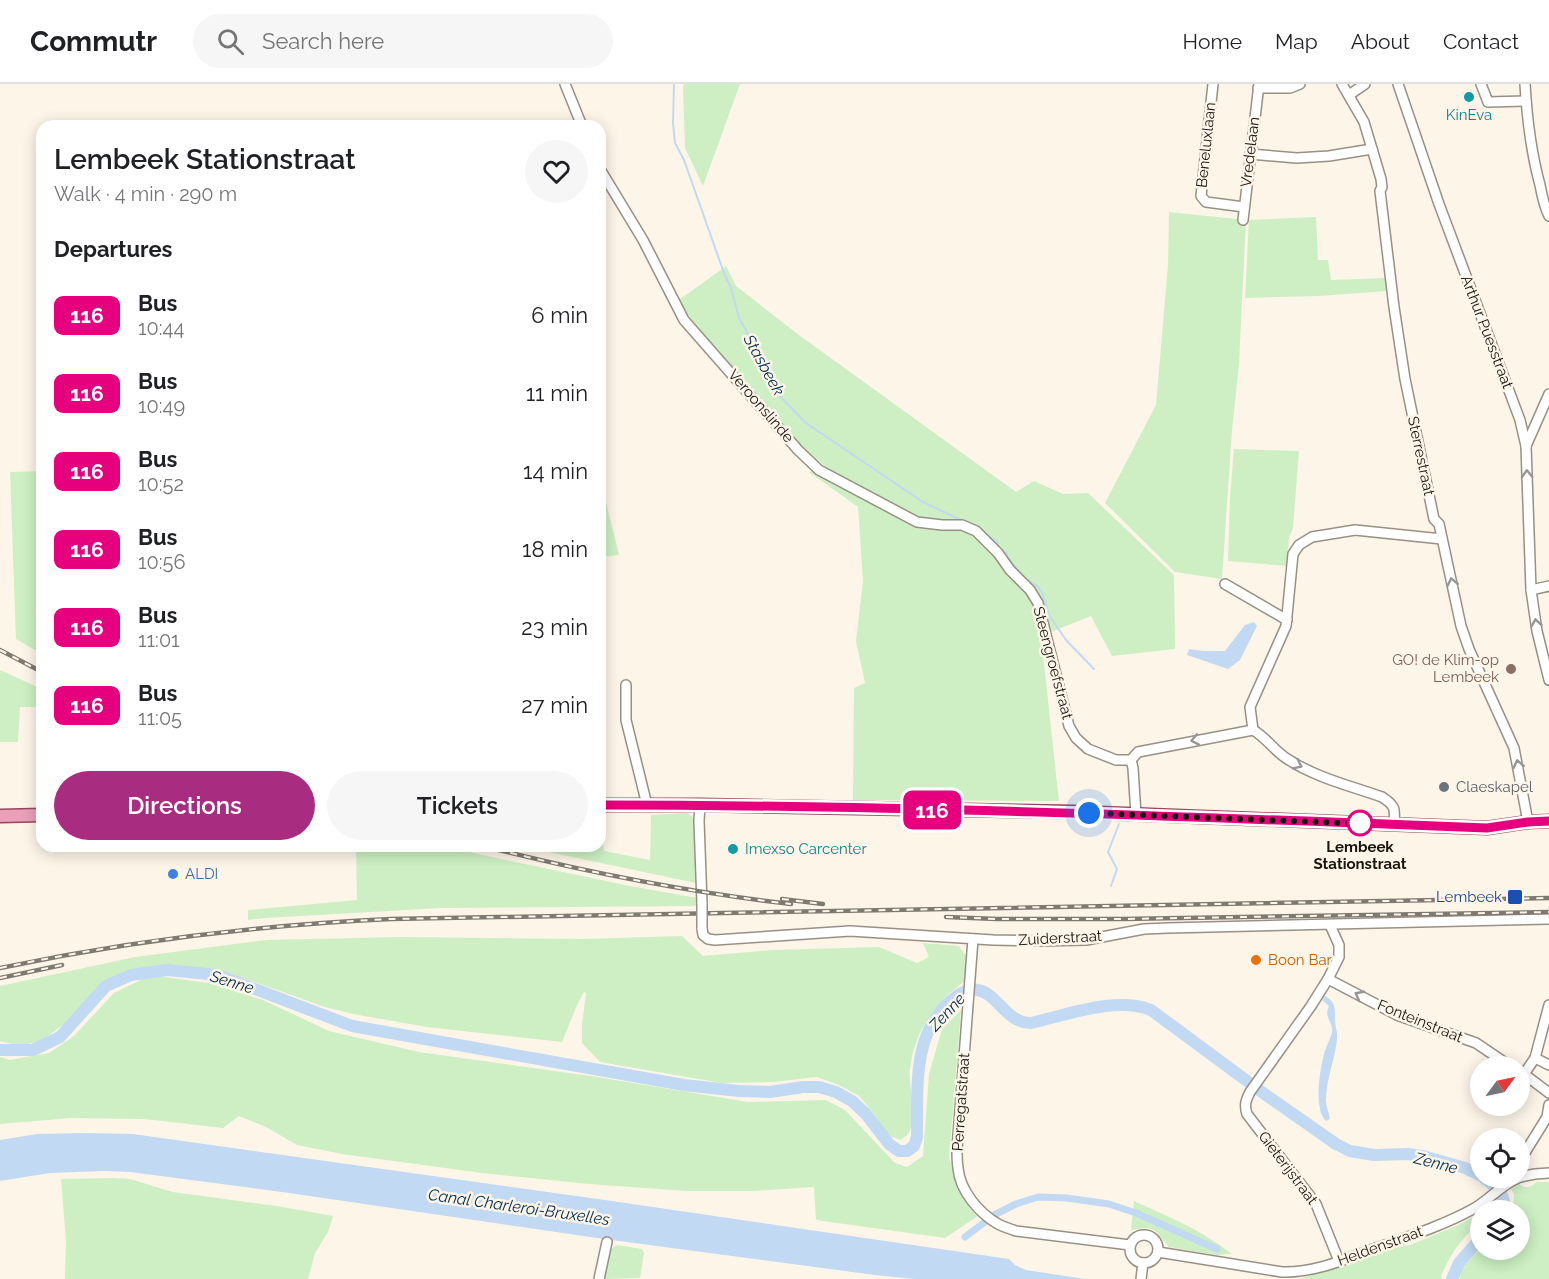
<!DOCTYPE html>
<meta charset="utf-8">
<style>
:root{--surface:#fff;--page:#f6f6f6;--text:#202124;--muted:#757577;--line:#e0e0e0;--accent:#a82d81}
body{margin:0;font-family:Raleway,sans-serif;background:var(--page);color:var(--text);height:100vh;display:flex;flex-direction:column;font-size:22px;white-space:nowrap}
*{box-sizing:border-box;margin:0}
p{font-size:20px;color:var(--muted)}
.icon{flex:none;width:33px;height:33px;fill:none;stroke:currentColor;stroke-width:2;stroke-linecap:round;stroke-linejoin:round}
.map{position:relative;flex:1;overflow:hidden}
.details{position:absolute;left:36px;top:36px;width:570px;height:732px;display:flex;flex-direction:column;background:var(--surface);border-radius:18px;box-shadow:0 3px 15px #0003}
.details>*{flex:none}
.badge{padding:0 12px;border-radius:9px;font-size:21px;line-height:39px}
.needle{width:39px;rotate:57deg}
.tools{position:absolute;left:1470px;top:972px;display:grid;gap:12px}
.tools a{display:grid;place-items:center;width:60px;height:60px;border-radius:50%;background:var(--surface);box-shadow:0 3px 15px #0003;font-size:30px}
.you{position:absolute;width:30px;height:30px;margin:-15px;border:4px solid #fff;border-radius:50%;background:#1a73e8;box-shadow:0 0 0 9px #1a73e833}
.map>.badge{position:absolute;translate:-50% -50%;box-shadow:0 0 0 3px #fff}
h2{padding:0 18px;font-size:22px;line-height:54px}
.round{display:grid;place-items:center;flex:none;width:63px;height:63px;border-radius:32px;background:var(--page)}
.headline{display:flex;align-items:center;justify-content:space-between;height:102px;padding:0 18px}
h1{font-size:28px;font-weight:600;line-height:45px}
.button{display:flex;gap:12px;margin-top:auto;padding:12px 18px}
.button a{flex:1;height:69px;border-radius:36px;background:var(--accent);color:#fff;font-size:24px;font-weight:600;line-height:69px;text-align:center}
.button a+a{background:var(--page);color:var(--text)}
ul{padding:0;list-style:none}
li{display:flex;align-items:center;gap:18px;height:78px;padding:0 18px}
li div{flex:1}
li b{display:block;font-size:22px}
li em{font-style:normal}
li .badge{min-width:66px;font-weight:700;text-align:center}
header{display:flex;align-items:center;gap:36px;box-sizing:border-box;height:84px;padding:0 30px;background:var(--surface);border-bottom:2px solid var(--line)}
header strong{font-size:28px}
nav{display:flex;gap:33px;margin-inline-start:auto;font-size:21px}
.search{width:420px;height:54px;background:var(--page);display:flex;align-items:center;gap:15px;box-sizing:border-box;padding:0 21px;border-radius:33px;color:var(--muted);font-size:22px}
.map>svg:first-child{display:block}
.green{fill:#cdefc3}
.water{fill:#c1d9f2}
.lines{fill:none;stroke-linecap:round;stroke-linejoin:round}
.stream{stroke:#c1d9f2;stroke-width:2}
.canal{stroke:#c1d9f2;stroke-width:7}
.river{stroke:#c1d9f2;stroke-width:12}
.minor-casing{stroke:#989084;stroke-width:12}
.major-casing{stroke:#974660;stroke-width:15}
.minor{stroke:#fff;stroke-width:9}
.major{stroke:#eaa0b9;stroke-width:12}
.rail-casing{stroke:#7e7971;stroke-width:4.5}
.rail{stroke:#fdf5e8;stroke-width:2;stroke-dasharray:7;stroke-linecap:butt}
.minor-bridge-casing{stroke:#989084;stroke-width:12;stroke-linecap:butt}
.minor-bridge{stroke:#fff;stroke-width:9}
.oneway{stroke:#979694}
.line-casing{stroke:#fff;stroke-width:14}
.line{stroke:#e6007e;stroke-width:9}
.walk{stroke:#181511;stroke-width:6;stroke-dasharray:0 10.8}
.culture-dot{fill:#0f9aa8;stroke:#fdf5e8;stroke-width:2}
.education-dot{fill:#8d6e63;stroke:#fdf5e8;stroke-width:2}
.worship-dot{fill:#6b7280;stroke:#fdf5e8;stroke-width:2}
.stop-dot{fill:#fff;stroke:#e6007e;stroke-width:3}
.shop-dot{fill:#3f7fe0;stroke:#fdf5e8;stroke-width:2}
.transit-dot{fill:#1a4fb4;stroke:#fdf5e8;stroke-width:2}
.food-dot{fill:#e8710a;stroke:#fdf5e8;stroke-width:2}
.labels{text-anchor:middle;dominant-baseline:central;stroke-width:5;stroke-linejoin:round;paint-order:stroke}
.culture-label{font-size:15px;fill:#0d838f;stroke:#fdf5e8}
.street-label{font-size:15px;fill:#181511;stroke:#fdf5e8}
.education-label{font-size:15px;fill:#785e54;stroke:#fdf5e8;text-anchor:end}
.worship-label{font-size:15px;fill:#5b616d;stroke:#fdf5e8;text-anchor:start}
.stop-label{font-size:15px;font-weight:bold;fill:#181511;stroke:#fdf5e8}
.shop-label{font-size:15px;fill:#366cbe;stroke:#fdf5e8;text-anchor:start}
.transit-label{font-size:15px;fill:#164399;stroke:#fdf5e8;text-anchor:end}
.food-label{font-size:15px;fill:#c56008;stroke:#fdf5e8;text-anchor:start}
.water-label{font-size:16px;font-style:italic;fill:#002e53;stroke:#fdf5e8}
</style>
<header>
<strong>Commutr</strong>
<div class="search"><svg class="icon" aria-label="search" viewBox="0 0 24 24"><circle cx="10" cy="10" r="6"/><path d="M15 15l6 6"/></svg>Search here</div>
<nav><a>Home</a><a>Map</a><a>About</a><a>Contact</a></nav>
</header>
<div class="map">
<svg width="1549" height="1195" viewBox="0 0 1549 1195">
<rect width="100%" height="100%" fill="#fdf5e8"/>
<g class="green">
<path d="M684,0H740L703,102L685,64L683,4Z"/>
<path d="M1169,128L1246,136L1239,280L1232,346L1222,495L1175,488L1105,419L1156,321L1168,181Z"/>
<path d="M1316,133L1318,176H1328L1331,196L1386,194L1387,207L1319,212L1245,214L1249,136Z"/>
<path d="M726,182L736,202L799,251L1016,408L1034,397L1063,410L1088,409L1174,491L1175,565L1112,572L1091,532L1041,552L1059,717L853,716L854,604L865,599L856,557L863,497L858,423L809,388L825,382L802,364L728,280L686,228L679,216Z"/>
<path d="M1234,365L1299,367L1293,444L1289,454L1287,482L1228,477L1230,413Z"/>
<path d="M42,387V570L16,555L10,388Z"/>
<path d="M600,394L619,471L600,473Z"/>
<path d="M0,586L42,605V623H20L18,658H0Z"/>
<path d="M600,728L604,767L650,776L651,731L687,729L692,732L696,740V799L553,769L527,762H600Z"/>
<path d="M356,762H448L482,771L630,802L697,814V822L441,824L266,834L248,836V826L357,816Z"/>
<path d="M682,852L703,872L773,866L879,863L917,879L929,873L923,859L959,862L966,872L965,897C935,918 914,948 910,985C908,1003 919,1034 908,1050C907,1052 903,1054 901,1056L892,1053L885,1047L875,1031L859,1012L839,1001L817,993L773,998L722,999L600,978L582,959V941L586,909L584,908L577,921L562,958L427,943L353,930L325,923L221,886L169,883L125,887L104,899L68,937L41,957L19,962L0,957V902L135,873L266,856L400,853L583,855Z"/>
<path d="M151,891L208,899L263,916L329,947L419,968L597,993L748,1018L826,1016L845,1026L895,1079L907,1083L923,1072L929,990L942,945L961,926L949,1074L956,1099L971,1126L978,1132L945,1154L816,1136L814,1103L754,1107H686L589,1100L482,1089L342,1070L297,1061L266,1043L239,1032L223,1044L144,1035L71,1034L0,1040V973L10,976L49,969L74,952L114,909Z"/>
<path d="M112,1094L130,1095L173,1108L277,1122L333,1132L328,1148L315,1169L308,1195H65L66,1157L61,1095Z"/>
<path d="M1536,1098H1549V1195H1460L1462,1185L1480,1165L1520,1166V1126H1513L1514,1110L1511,1105L1519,1100C1525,1105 1531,1104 1536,1098Z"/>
<path d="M1134,1117C1168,1132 1203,1147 1232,1170L1216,1171L1169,1163C1154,1146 1157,1141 1131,1146Z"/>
<path d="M1480,1130V1137C1461,1156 1452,1167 1441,1192L1442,1195H1299L1335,1185L1397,1163L1410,1161L1456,1142Z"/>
<path d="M617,1161L642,1165L644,1169L640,1194L602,1195L610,1166Z"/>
</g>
<g class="water">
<path d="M1254,538L1257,542L1240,576L1228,585L1187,571L1189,565L1203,567H1225L1245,541Z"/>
<path d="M1325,912C1336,918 1335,925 1335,936C1335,943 1338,948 1337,955C1335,976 1326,995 1326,1016C1326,1023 1329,1028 1330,1035L1326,1037C1313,1025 1320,983 1325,967C1327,961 1330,955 1332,949C1334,938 1323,934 1329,922L1322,916Z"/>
<path d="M84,1049L133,1050L605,1116L1009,1175L1015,1181L1026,1186L1085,1195H914L875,1191L604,1155L282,1108L130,1088L104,1087L50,1089L0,1097V1056L37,1050Z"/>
</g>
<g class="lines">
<g class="stream">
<path d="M674,0L673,39L675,59L684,76L724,189L731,204L739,234L747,248L776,308L806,339L923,418L963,437"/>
<path d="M980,445L998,459"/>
<path d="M1006,468L1008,474L1026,495L1037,502L1042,508L1049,531L1066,556L1094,585"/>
<path d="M1111,802L1117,785L1108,768L1119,740"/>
</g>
<path class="canal" d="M965,1153L994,1131L1016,1120L1038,1113L1067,1114L1109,1120L1136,1129L1217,1165"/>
<g class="river">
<path d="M0,966H33L60,953L106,902L131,891L167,886L218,891L352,942L684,1001L739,1007L770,1008L803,1003H819L836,1008L852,1017L866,1030L889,1060L899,1067H907L914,1062L917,1053C918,1006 911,948 953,915C960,909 968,904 978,906C998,910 1006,939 1031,939C1066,931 1117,912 1151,926L1266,1011L1336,1060L1350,1067L1374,1071L1407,1070L1423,1072L1465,1084L1480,1091"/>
<path d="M1484,1094C1495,1102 1508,1112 1503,1126"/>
<path d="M1452,1195L1459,1179L1480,1155"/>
</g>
<g class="minor-casing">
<g id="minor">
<path d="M565,0L582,42"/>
<path d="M1213,0L1201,112L1206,118L1244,123"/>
<path d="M1342,0L1364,38L1381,95L1382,103L1380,107L1394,223L1405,295L1434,435L1439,440L1461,542L1469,565L1514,664L1528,738"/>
<path d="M1398,0L1439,120L1520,336L1526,362L1531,506L1537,547L1549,596"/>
<path d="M1481,0L1488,18L1526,17"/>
<path d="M1525,0C1527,35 1531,68 1540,101C1542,112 1544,122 1549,132"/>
<path d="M1258,4H1290L1300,0"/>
<path d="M1349,11L1365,0"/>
<path d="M1250,70L1297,74L1329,72L1372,65"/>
<path d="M600,85L643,156L684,236L798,366L819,386L917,438L942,441H962L976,447L998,469L1010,486L1030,506L1038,519L1069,642L1076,654L1088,665L1116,676H1131"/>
<path d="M1243,136L1259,0"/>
<path d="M1526,362L1549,310"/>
<path d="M1225,500L1287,536"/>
<path d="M1531,506L1549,502"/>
<path d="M626,601V636L647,721"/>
<path d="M1253,646L1250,623L1286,542L1293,470L1299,461L1312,453L1355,446L1442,455"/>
<path d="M1131,676L1138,668L1253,646C1266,653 1275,668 1289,676C1317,694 1351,702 1382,713C1396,722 1395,725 1394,741"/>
<path d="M1131,676L1133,684L1136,731"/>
<path d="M700,721L699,737L702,820"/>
<path d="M1330,841L1339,861V873L1328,895L1311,922L1250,1008C1246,1016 1244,1021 1247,1030L1316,1120L1339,1177"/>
<path d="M702,844L703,851L708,855L715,856L850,847L993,856L1038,857L1086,856L1144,845L1168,844L1549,835"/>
<path d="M973,855L957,1065C957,1071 957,1078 958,1084C960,1107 979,1129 998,1140C1004,1143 1010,1145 1016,1147L1130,1161"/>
<path d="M1328,895L1397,931L1476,959L1510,982"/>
<path d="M1535,974L1549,981"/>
<path d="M1520,987L1549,1009"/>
<path d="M1524,990L1535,974L1549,921"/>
<path d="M1520,1087L1521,1075L1547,1033L1549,1021"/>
<path d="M1520,1093L1535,1090L1549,1089"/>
<circle cx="1144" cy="1165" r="14"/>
<path d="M1158,1168L1282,1188C1316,1189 1348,1174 1379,1163C1410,1152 1444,1141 1473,1125C1489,1116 1501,1101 1518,1094"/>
<path d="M599,1195L607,1158"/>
<path d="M1141,1195L1143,1179"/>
</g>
</g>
<g class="major-casing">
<g id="major">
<path d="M600,721H700L1074,728L1461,743L1487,744L1528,738L1549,737"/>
<path d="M0,732L42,731"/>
</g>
</g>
<use href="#minor" class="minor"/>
<use href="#major" class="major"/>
<g class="rail-casing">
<g id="rail">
<path d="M0,566L42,588"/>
<path d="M483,762C585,788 687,808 791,820"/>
<path d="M782,815L823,820"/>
<path d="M946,833L997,835H1122L1549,828"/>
<path d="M0,884C129,857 259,841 391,835L1549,814"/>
<path d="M0,894L62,881"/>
</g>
</g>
<use href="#rail" class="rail"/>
<g class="minor-bridge-casing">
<path id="minor-bridge" d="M702,820V844"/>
</g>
<use href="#minor-bridge" class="minor-bridge"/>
</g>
<defs><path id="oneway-chevron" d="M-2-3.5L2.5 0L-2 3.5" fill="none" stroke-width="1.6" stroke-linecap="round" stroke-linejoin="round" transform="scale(1.5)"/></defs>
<g class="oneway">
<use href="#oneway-chevron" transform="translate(1527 390) rotate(-92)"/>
<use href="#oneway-chevron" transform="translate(1452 498) rotate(-102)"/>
<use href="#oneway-chevron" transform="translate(1536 539) rotate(-99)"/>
<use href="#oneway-chevron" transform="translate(1195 656) rotate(169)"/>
<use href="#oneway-chevron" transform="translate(1518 680) rotate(-102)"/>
<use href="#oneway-chevron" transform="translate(1298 681) rotate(26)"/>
<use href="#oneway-chevron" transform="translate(1359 911) rotate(-152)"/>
</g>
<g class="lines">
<g class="line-casing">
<path id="line" d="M600,721C887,721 1174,732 1461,743L1487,744L1528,738L1549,737"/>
</g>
<use href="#line" class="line"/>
<path class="walk" d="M1089,729L1371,740L1360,739"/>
</g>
<g class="culture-dot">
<circle cx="1469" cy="13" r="6"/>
<circle cx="733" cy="765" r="6"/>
</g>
<circle class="education-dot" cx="1511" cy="585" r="6"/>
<circle class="worship-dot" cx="1444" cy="703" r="6"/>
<circle class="stop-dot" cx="1360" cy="739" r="12"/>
<circle class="shop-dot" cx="173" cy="790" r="6"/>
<rect class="transit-dot" x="1507" y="805" width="16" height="16" rx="3"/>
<circle class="food-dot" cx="1256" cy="876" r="6"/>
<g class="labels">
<g class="culture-label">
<text x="1469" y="31">KinEva</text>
<text x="745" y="765" text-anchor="start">Imexso Carcenter</text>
</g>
<g class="street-label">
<text transform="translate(1206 61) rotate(-84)">Beneluxlaan</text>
<text transform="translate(1250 68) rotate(-83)">Vredelaan</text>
<text transform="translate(1487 248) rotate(69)">Arthur Puesstraat</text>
<text transform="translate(761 322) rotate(49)">Veroonslinde</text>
<text transform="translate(1421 372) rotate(78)">Sterrestraat</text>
<text transform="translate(1053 579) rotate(75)">Steengroefstraat</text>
<text transform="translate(1060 854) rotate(-3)">Zuiderstraat</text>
<text transform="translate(1420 937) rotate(22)">Fonteinstraat</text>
<text transform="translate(961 1018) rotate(-86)">Perregatstraat</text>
<text transform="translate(1288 1084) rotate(53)">Gieterijstraat</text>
<text transform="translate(1380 1162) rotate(-20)">Heldenstraat</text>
</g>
<g class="education-label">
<text x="1499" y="576">GO! de Klim-op<tspan x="1499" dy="17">Lembeek</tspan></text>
</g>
<g class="worship-label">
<text x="1456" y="703">Claeskapel</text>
</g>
<g class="stop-label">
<text x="1360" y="763">Lembeek<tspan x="1360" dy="17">Stationstraat</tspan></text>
</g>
<g class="shop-label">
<text x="185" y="790">ALDI</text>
</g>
<g class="transit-label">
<text x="1502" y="813">Lembeek</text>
</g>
<g class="food-label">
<text x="1268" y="876">Boon Bar</text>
</g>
<g class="water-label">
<text transform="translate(764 281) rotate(61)">Stasbeek</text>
<text transform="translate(232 898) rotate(17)">Senne</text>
<text transform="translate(947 928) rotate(-47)">Zenne</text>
<text transform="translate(1436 1079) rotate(14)">Zenne</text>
<text transform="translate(519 1123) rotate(8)">Canal Charleroi-Bruxelles</text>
</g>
</g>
</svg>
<div class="tools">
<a><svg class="needle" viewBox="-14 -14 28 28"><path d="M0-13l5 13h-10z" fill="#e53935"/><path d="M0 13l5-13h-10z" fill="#757577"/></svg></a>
<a><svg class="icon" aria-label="locate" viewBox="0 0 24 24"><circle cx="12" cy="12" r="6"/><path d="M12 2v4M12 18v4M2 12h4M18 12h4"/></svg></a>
<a><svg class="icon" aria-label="layers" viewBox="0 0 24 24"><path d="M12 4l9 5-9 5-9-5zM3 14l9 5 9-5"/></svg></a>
</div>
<div class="you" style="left:1089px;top:729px"></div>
<b class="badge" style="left:932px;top:726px;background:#e6007e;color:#fff">116</b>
<section class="details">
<div class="headline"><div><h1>Lembeek Stationstraat</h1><p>Walk · 4 min · 290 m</p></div><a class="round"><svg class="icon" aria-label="heart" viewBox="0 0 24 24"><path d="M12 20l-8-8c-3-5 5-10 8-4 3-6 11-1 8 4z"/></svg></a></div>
<h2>Departures</h2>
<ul>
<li><span class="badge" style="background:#e6007e;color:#fff">116</span><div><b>Bus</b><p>10:44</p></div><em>6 min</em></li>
<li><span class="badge" style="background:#e6007e;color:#fff">116</span><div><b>Bus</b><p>10:49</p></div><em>11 min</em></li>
<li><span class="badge" style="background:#e6007e;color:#fff">116</span><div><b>Bus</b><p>10:52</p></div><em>14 min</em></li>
<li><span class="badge" style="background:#e6007e;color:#fff">116</span><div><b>Bus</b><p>10:56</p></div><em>18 min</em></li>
<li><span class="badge" style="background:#e6007e;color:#fff">116</span><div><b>Bus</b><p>11:01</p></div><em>23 min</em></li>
<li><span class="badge" style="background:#e6007e;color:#fff">116</span><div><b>Bus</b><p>11:05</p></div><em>27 min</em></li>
</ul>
<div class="button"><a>Directions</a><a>Tickets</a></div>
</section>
</div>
